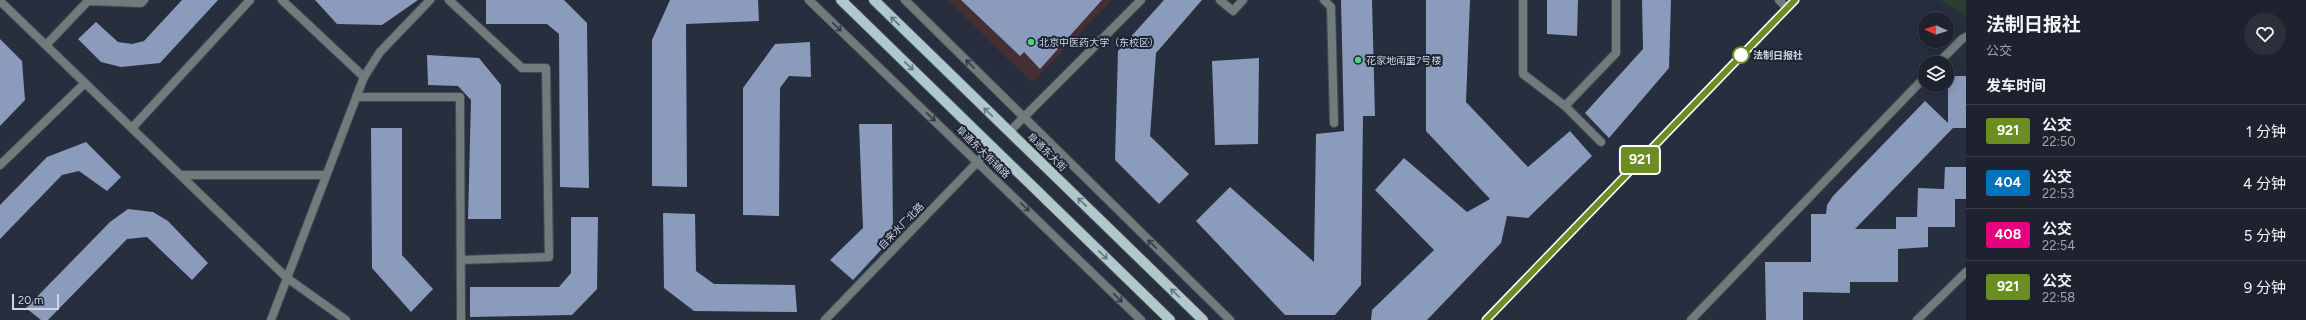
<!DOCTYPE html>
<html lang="zh">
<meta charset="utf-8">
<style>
:root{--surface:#1d222e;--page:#2a2f3a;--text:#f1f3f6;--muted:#a0a4aa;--line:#3b3f4a}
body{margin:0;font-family:Figtree,"Noto Sans SC",sans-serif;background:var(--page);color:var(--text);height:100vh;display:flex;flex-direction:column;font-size:15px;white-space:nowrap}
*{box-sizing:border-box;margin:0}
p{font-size:13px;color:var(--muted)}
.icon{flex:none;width:22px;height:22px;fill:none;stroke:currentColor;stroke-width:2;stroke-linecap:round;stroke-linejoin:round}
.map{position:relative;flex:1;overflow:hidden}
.drawer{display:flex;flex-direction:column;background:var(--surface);width:340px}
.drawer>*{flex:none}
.badge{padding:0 8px;border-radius:3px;font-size:14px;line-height:26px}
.needle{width:26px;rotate:274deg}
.controls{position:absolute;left:1918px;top:12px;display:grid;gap:8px}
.controls a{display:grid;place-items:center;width:36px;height:36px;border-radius:50%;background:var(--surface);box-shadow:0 2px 10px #0003,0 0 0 1px var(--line);font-size:20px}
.scale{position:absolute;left:12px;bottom:10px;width:47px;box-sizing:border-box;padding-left:4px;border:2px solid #cfd4de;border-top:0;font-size:11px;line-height:14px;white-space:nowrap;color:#cfd4de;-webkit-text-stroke:3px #1d2434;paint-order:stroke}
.map>.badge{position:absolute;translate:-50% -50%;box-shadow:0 0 0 2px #fff}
h2{padding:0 20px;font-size:15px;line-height:36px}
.round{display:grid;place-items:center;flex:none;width:42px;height:42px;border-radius:21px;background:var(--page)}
.overview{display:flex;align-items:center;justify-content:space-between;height:68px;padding:0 20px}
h1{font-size:19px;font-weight:700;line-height:30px}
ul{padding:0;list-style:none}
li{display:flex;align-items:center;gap:12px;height:52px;padding:0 20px;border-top:1px solid var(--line)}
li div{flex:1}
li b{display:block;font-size:15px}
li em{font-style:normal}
li .badge{min-width:44px;font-weight:700;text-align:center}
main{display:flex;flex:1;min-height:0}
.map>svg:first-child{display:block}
.education{fill:#443034}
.green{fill:#2a3f34}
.building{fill:#8b9bbb}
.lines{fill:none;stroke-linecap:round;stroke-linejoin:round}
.street-casing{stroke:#424958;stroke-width:10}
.secondary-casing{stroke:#424958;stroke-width:10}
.primary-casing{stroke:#424958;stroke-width:12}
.street{stroke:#707b7c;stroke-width:8}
.secondary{stroke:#94a7a8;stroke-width:8}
.primary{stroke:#b0c8ca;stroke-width:10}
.oneway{stroke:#66767f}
.oneway2{stroke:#323a46}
.line-casing{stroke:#fff;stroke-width:9}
.line{stroke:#6b8e23;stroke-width:6}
.poi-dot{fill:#48d779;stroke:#1d2434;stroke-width:1.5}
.stop-dot{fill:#fff;stroke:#6b8e23;stroke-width:2}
.labels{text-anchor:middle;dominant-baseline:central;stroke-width:4;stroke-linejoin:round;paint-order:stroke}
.poi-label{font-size:10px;fill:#cfd4de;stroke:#1d2434;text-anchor:start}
.stop-label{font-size:10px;font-weight:bold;fill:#cfd4de;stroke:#1d2434;text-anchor:start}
.street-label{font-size:10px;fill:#cfd4de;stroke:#1d2434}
</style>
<main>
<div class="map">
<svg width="1966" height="320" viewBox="0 0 1966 320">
<rect width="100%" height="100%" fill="#272e3e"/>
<path class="education" d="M948,0H1112L1032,83Z"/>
<path class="green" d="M1940,0H1966V16Z"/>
<g class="building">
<path d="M182,0H218L160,63L121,67L101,62L78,39L96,22L118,42L132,44L144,41Z"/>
<path d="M315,0H418L382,25L337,24Z"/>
<path d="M486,0H564L587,23L589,188L560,187L559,34L547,24H486Z"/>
<path d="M670,0H758L759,21L686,24L687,187L652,186V40Z"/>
<path d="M961,0H1102L1040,69L1024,52L1020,56Z"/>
<path d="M1164,0H1202L1156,53L1150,136L1189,174L1159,204L1115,160L1118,51Z"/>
<path d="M1341,0H1372L1375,116H1363L1361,285L1335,315H1285L1196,221L1230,187L1314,262L1316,134L1344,131Z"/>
<path d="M1426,0H1470L1466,102L1528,167L1570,131L1592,156L1528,218L1507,216L1501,243L1427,320H1371L1372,310L1434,250L1375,190L1404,158L1467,212L1490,199L1426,131Z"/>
<path d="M1547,0H1578L1577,36L1547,34Z"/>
<path d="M1642,0H1671L1669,68L1609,138L1585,113L1643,49Z"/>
<path d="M0,39L22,61L25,100L0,126Z"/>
<path d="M810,42L811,77L789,76L780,88L779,216L743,215V88L775,44Z"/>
<path d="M427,55L479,58L501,85V219H468L471,100L458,86L428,85Z"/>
<path d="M1259,58L1258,144L1215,145L1212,61Z"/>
<path d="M1948,76H1966V128H1953L1855,229H1896V217H1917L1918,188L1944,189L1945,167H1966V199H1955V227H1928V247L1898,249V282H1850V293L1803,292V320H1766L1765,262H1811V214H1826L1827,205L1833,196L1925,101L1948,123Z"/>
<path d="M859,124H892L893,237L853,280L830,260L863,228Z"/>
<path d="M371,128H402V255L433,289L411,312L372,268Z"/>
<path d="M86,142L121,177L107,191L79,171L62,175L0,239V205L47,157Z"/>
<path d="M128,209L153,212L168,221L208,263L192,280L147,237L127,239L48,320H41L26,308L110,222Z"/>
<path d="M663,213L695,214L696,271L714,284L795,285L797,312L694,311L664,288Z"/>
<path d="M571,217H598L597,289L572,315L470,317V287H559L571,273Z"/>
</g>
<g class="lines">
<g class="street-casing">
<g id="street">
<path d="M282,0L364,77"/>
<path d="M449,0L522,68H546L549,257L461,260"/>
<path d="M809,0L1141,320"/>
<path d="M905,0L1230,320"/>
<path d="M1220,0L1233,11L1243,0"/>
<path d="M1324,0L1331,7L1334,123"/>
<path d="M1523,0V74L1565,106L1601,142"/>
<path d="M1779,0L1787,8"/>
<path d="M0,1L287,278L346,320"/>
<path d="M46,45L88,1L141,3L144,0"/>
<path d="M1938,63L1962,39L1966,37"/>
<path d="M356,97H460L461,320"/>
<path d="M1565,106L1616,53V0"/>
<path d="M132,128L250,0"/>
<path d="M1009,132L1141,0"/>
<path d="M0,165L85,83"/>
<path d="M181,175H326"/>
<path d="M271,320L364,77L380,52L430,0"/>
<path d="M825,320L992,147"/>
<path d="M1691,320L1925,77"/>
<path d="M1917,320L1966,272"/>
</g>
</g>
<g class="secondary-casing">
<path id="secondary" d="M1486,320L1795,0"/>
</g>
<g class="primary-casing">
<g id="primary">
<path d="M841,0L1170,320"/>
<path d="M874,0L1203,320"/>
</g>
</g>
<use href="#street" class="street"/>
<use href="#secondary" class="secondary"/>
<use href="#primary" class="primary"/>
</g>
<defs><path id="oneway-shaft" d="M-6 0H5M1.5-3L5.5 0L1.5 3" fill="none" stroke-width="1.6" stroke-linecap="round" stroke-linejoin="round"/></defs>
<g class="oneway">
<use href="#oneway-shaft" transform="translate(895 21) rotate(-136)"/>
<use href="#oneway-shaft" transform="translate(909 66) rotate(44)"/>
<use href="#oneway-shaft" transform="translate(988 112) rotate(-136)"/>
<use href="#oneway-shaft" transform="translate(1082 202) rotate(-136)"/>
<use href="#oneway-shaft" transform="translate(1103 255) rotate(44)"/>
<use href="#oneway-shaft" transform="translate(1175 293) rotate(-136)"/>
</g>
<g class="oneway2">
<use href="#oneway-shaft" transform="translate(837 27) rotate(44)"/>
<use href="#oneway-shaft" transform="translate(970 64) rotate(-135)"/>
<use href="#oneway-shaft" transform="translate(931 117) rotate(44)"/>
<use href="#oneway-shaft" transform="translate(1025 207) rotate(44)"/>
<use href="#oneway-shaft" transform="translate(1152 244) rotate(-136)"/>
<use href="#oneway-shaft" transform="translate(1118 298) rotate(44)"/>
</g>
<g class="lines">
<g class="line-casing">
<path id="line" d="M1486,320L1795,0"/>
</g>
<use href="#line" class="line"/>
</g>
<g class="poi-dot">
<circle cx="1031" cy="42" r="4"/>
<circle cx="1358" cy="60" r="4"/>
</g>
<circle class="stop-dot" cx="1741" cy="55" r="8"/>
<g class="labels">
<g class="poi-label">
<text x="1039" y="42">北京中医药大学（东校区）</text>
<text x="1366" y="60">花家地南里7号楼</text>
</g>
<g class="stop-label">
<text x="1753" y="55">法制日报社</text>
</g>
<g class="street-label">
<text transform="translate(983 152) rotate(44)">阜通东大街辅路</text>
<text transform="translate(1047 152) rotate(44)">阜通东大街</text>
<text transform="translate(901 226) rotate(-46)">自来水厂北路</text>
</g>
</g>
</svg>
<div class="controls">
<a><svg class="needle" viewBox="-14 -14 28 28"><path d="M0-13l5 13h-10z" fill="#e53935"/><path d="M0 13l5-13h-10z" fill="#a0a4aa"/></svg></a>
<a><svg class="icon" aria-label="layers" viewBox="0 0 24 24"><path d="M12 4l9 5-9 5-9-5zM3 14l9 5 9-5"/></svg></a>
</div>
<div class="scale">20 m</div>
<b class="badge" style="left:1640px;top:160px;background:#6b8e23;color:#fff">921</b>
</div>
<section class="drawer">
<div class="overview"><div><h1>法制日报社</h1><p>公交</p></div><a class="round"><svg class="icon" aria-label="heart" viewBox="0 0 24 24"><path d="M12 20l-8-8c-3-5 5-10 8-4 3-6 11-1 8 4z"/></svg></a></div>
<h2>发车时间</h2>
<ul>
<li><span class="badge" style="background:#6b8e23;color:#fff">921</span><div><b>公交</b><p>22:50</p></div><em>1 分钟</em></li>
<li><span class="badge" style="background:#0072bc;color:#fff">404</span><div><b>公交</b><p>22:53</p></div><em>4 分钟</em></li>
<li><span class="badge" style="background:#e6007e;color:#fff">408</span><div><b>公交</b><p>22:54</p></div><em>5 分钟</em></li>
<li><span class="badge" style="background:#6b8e23;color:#fff">921</span><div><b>公交</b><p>22:58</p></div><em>9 分钟</em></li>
</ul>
</section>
</main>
